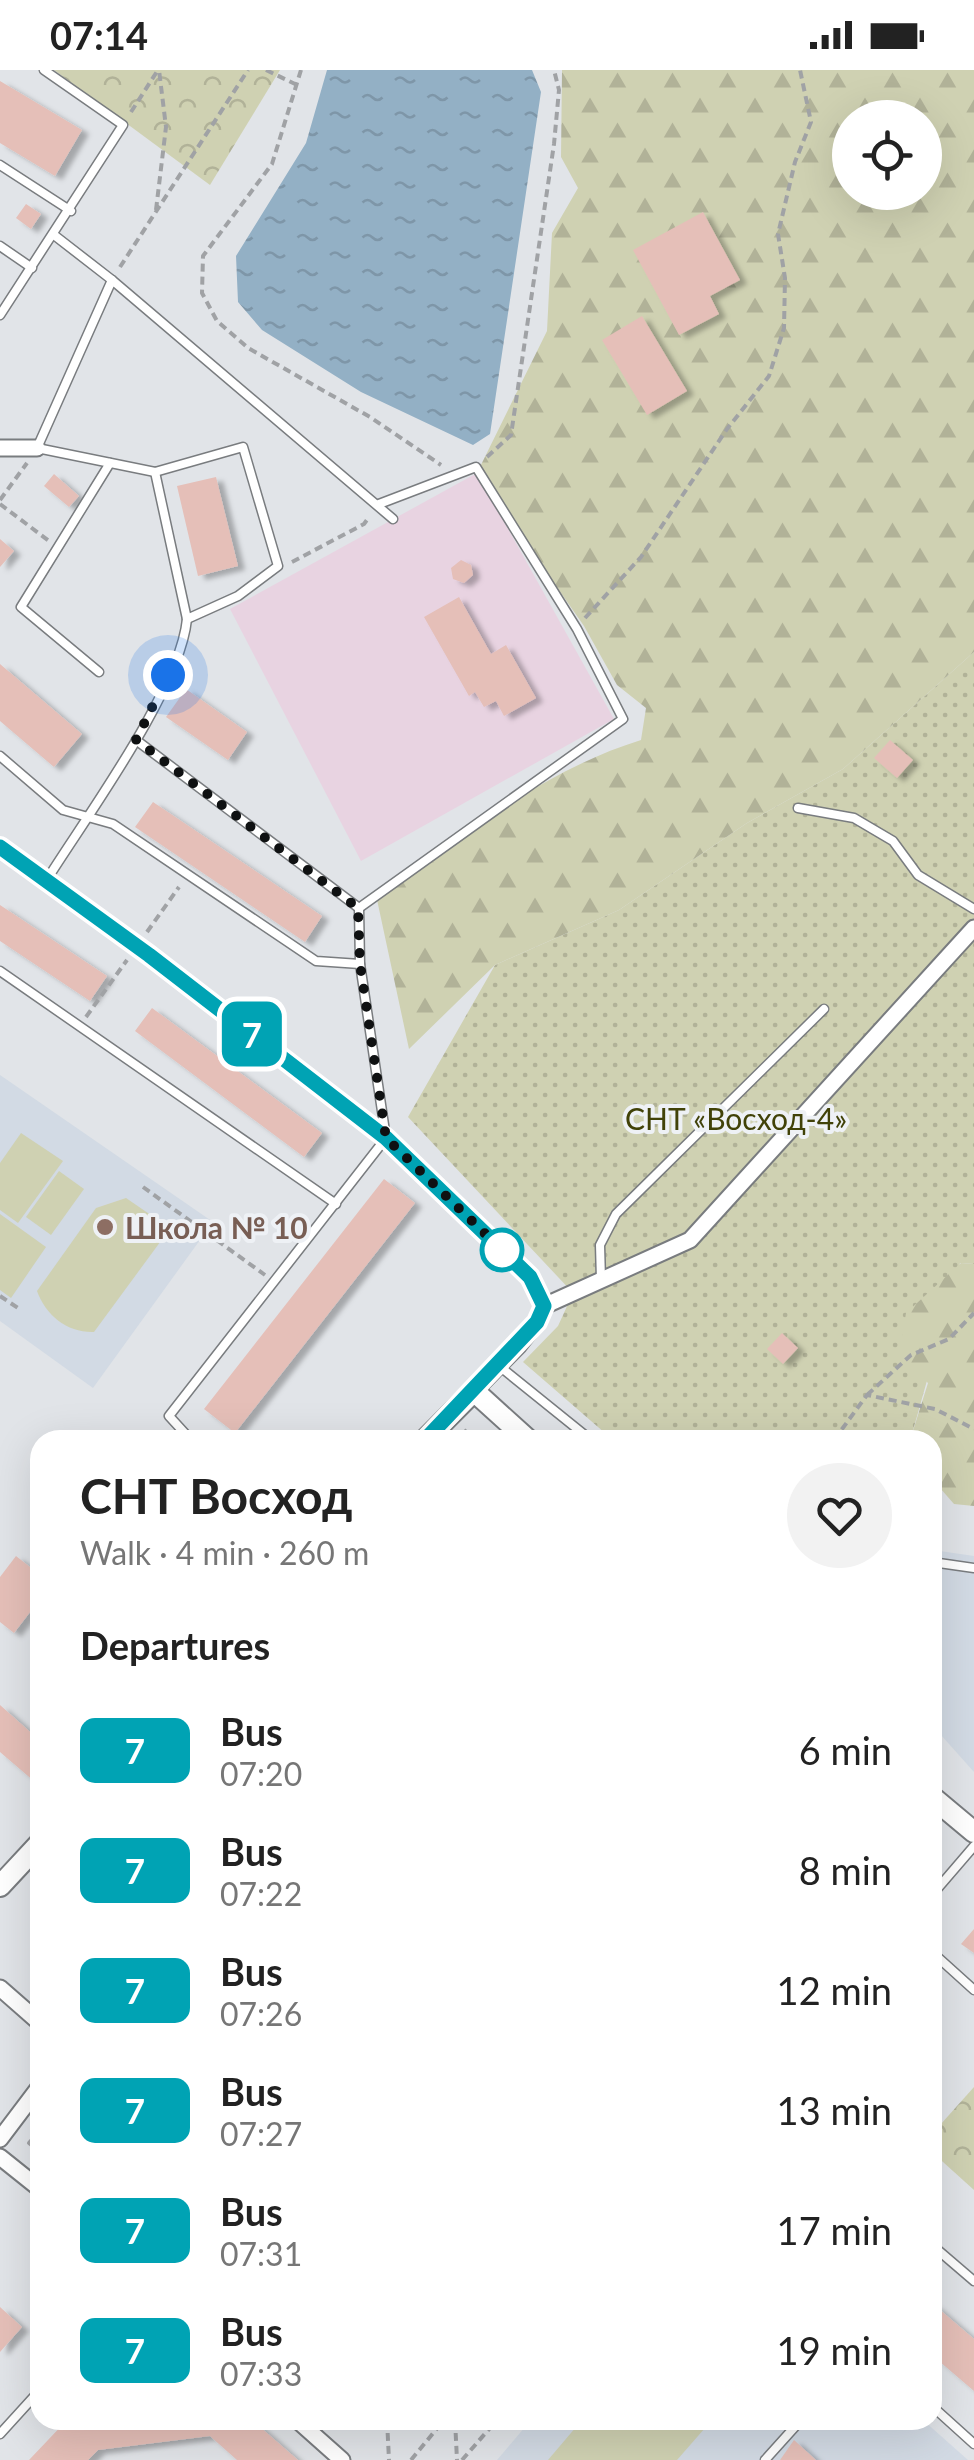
<!DOCTYPE html>
<meta charset="utf-8">
<style>
:root{--surface:#fff;--page:#f2f2f2;--text:#222;--muted:#767676}
body{margin:0;font-family:Lato,sans-serif;background:var(--page);color:var(--text);height:100vh;display:flex;flex-direction:column;font-size:38px;white-space:nowrap}
*{box-sizing:border-box;margin:0}
p{font-size:32px;color:var(--muted)}
.icon{flex:none;width:55px;height:55px;fill:none;stroke:currentColor;stroke-width:2;stroke-linecap:round;stroke-linejoin:round}
.map{position:relative;flex:1;overflow:hidden}
.drawer{position:absolute;left:30px;top:1360px;width:912px;height:1000px;display:flex;flex-direction:column;background:var(--surface);border-radius:30px;box-shadow:0 10px 40px #0002}
.drawer>*{flex:none}
.badge{padding:0 20px;border-radius:15px;font-size:35px;line-height:65px}
.fabs{position:absolute;left:832px;top:30px;display:grid;gap:20px}
.fabs a{display:grid;place-items:center;width:110px;height:110px;border-radius:50%;background:var(--surface);box-shadow:0 10px 40px #0002;font-size:50px}
.you{position:absolute;width:50px;height:50px;margin:-25px;border:8px solid #fff;border-radius:50%;background:#1a73e8;box-shadow:0 0 0 15px #1a73e833}
.map>.badge{position:absolute;translate:-50% -50%;box-shadow:0 0 0 5px #fff}
h2{padding:0 50px;font-size:38px;line-height:90px}
.round{display:grid;place-items:center;flex:none;width:105px;height:105px;border-radius:52px;background:var(--page)}
.head{display:flex;align-items:center;justify-content:space-between;height:170px;padding:0 50px}
h1{font-size:48px;font-weight:700;line-height:75px}
ul{padding:0;list-style:none}
li{display:flex;align-items:center;gap:30px;height:120px;padding:0 50px}
li div{flex:1}
li b{display:block;font-size:38px}
li em{font-style:normal}
li .badge{min-width:110px;font-weight:700;text-align:center}
.status{display:flex;justify-content:space-between;align-items:center;height:70px;padding:0 50px;background:var(--surface);direction:ltr}
.status svg{height:28px;fill:currentColor}
.map>svg:first-child{display:block}
.industrial{fill:#e8d3e1}
.built{fill:#d2dae4}
.grass{fill:url(#grass-dots)}
.forest{fill:url(#forest-firs);fill-rule:evenodd}
.park{fill:url(#park-crowns)}
.pitch{fill:#cfd1b2}
.water{fill:url(#water-ripples)}
.building{fill:#e5bfb8;filter:url(#shadow)}
.lines{fill:none;stroke-linecap:round;stroke-linejoin:round}
.service-casing{stroke:#797c7f;stroke-width:11}
.minor-casing{stroke:#797c7f;stroke-width:19}
.tertiary-casing{stroke:#797c7f;stroke-width:24}
.path{stroke:#a0a2a5;stroke-width:4;stroke-dasharray:8 5;stroke-linecap:butt}
.service{stroke:#fff;stroke-width:8}
.minor{stroke:#fff;stroke-width:15}
.tertiary{stroke:#fff;stroke-width:20}
.line-casing{stroke:#fff;stroke-width:22}
.line{stroke:#00a3b4;stroke-width:15}
.walk{stroke:#0f1112;stroke-width:10;stroke-dasharray:0 18}
.education-dot{fill:#8d6e63;stroke:#eef1f5;stroke-width:4}
.stop-dot{fill:#fff;stroke:#00a3b4;stroke-width:5}
.labels{text-anchor:middle;dominant-baseline:central;stroke-width:8;stroke-linejoin:round;paint-order:stroke}
.park-label{font-size:30px;fill:#414208;stroke:#eef1f5}
.education-label{font-size:30px;font-weight:bold;fill:#785e54;stroke:#eef1f5;text-anchor:start}
</style>
<div class="status"><b>07:14</b><svg viewBox="0 0 49 12"><path d="M0 12V9h3v3zM5 12V6h3v6zM10 12V3h3v9zM15 12V0h3v12zM26 1h20v11H26zM47 4h2v5h-2z"/></svg></div>
<div class="map">
<svg width="974" height="2390" viewBox="0 0 974 2390">
<defs>
<pattern id="grass-dots" width="8" height="8" patternUnits="userSpaceOnUse" patternTransform="scale(2.5)"><rect width="8" height="8" fill="#cfd1b2"/><path d="M2 2h.1M6 6h.1" fill="none" stroke="#b1b298" stroke-width="1.8" stroke-linecap="round"/></pattern>
<pattern id="forest-firs" width="22" height="20" patternUnits="userSpaceOnUse" patternTransform="scale(2.5)"><rect width="22" height="20" fill="#cfd1b2"/><path d="M5 1l3.5 6h-7zM16 11l3.5 6h-7z" fill="#b1b298"/></pattern>
<pattern id="park-crowns" width="20" height="18" patternUnits="userSpaceOnUse" patternTransform="scale(2.5)"><rect width="20" height="18" fill="#cfd1b2"/><path d="M2 6a3 3 0 1 1 6 0M12 15a3 3 0 1 1 6 0" fill="none" stroke="#b1b298"/></pattern>
<pattern id="water-ripples" width="26" height="14" patternUnits="userSpaceOnUse" patternTransform="scale(2.5)"><rect width="26" height="14" fill="#93b0c5"/><path d="M2 4q2-2 4 0t4 0M15 11q2-2 4 0t4 0" fill="none" stroke="#7e96a8"/></pattern>
<filter id="shadow"><feDropShadow dx="7" dy="4" stdDeviation="2.5" flood-color="#0004"/></filter>
</defs>
<rect width="100%" height="100%" fill="#e1e4e8"/>
<path class="industrial" d="M477,403L614,649L361,791L230,539Z"/>
<g class="built">
<path d="M0,1005L213,1152L93,1318L0,1251Z"/>
<path d="M933,1480L974,1486V1702L933,1656Z"/>
<path d="M531,2350H923L968,2390H497Z"/>
</g>
<path class="grass" d="M974,582V1194L960,1193L912,1364L904,1370H613L523,1292L558,1256L573,1223L408,1047L495,895L619,840L747,753L843,699Z"/>
<g class="forest">
<path d="M562,0H974V582L843,699L747,753L619,840L495,895L409,979L376,825C459,768 544,700 641,670L646,638L617,615L584,556L477,403L547,261L552,163L578,118L561,87ZM850,48H925V122H850Z"/>
<path d="M961,1193L974,1194V1436L954,1434L933,1410L932,1370H914L912,1364L928,1313L899,1286L906,1243Z"/>
</g>
<g class="park">
<path d="M54,0H280L210,115Z"/>
<path d="M974,2017V2120L933,2083L932,2064Z"/>
</g>
<g class="pitch">
<path d="M21,1063L63,1091L18,1153L0,1140V1093Z"/>
<path d="M59,1101L84,1119L51,1165L26,1147Z"/>
<path d="M126,1128L161,1152L166,1164L94,1262C68,1263 46,1246 37,1221L96,1138Z"/>
<path d="M0,1144L46,1177L11,1228L0,1220Z"/>
<path d="M582,2350H712L677,2390H548Z"/>
</g>
<path class="water" d="M327,0H532L541,22L490,364L473,375L361,322L262,260L238,232L236,186L306,73Z"/>
<g class="building">
<path d="M0,11L82,60L55,106L0,73Z"/>
<path d="M26,134L41,144L31,159L16,148Z"/>
<path d="M703,142L740,210L710,226L719,244L679,265L633,180Z"/>
<path d="M642,246L687,321L647,345L602,270Z"/>
<path d="M54,404L79,426L69,437L44,416Z"/>
<path d="M216,407L238,496L198,506L177,416Z"/>
<path d="M0,469L14,481L0,497Z"/>
<path d="M461,490L471,495L473,505L464,513L453,509L451,498Z"/>
<path d="M459,527L491,584L506,575L536,628L504,646L496,631L484,637L475,622L469,626L424,547Z"/>
<path d="M0,594L82,664L54,697L0,651Z"/>
<path d="M186,619L247,662L228,690L166,647Z"/>
<path d="M890,670L913,690L897,708L874,688Z"/>
<path d="M153,732L322,846L305,872L135,757Z"/>
<path d="M0,835L107,906L90,931L0,871Z"/>
<path d="M152,938L322,1063L304,1087L135,961Z"/>
<path d="M384,1109L415,1133L235,1363L204,1339Z"/>
<path d="M782,1263L798,1278L783,1294L767,1279Z"/>
<path d="M16,1486L40,1505V1529L14,1563L0,1552V1507Z"/>
<path d="M0,1635L37,1668L40,1665V1706L35,1712L0,1682Z"/>
<path d="M974,1859V1883L961,1874Z"/>
<path d="M932,2233L974,2269V2321L932,2285Z"/>
<path d="M0,2237L22,2257L0,2282Z"/>
<path d="M67,2350H252L298,2390H237L210,2366L98,2380L88,2390H29Z"/>
<path d="M794,2370L816,2390H780Z"/>
</g>
<g class="lines">
<g class="service-casing">
<g id="service">
<path d="M0,95L71,141"/>
<path d="M54,165L112,210"/>
<path d="M0,176L32,198"/>
<path d="M0,245L123,55L44,0"/>
<path d="M187,549L238,526L278,496L243,377L155,402L37,378L112,210L393,449"/>
<path d="M99,602L21,537L110,393"/>
<path d="M136,670L359,838"/>
<path d="M0,686L63,740L113,754L316,891L360,894"/>
<path d="M798,738L854,748L893,771L918,805L974,839"/>
<path d="M46,811C86,747 180,620 187,549L155,402"/>
<path d="M359,838L623,649L577,559L476,397L379,434"/>
<path d="M0,901L336,1134"/>
<path d="M601,1210L600,1175L616,1144L824,939"/>
<path d="M498,1295L591,1370"/>
<path d="M191,1370L169,1346L386,1068L360,894L359,838"/>
<path d="M932,1492L974,1498"/>
<path d="M932,1825L974,1776"/>
<path d="M932,1882L974,1920"/>
<path d="M932,2175L974,2211"/>
<path d="M932,2336L974,2374"/>
<path d="M0,2364L40,2320"/>
<path d="M765,2390L801,2350"/>
</g>
</g>
<g class="minor-casing">
<g id="minor">
<path d="M0,378H37"/>
<path d="M0,777L149,885L386,1068L530,1207L544,1236L537,1252L519,1275L474,1321"/>
<path d="M544,1236L690,1170L974,858"/>
<path d="M0,1918L40,1953"/>
<path d="M0,2069L40,2016"/>
<path d="M0,2087L40,2119"/>
<path d="M297,2350L342,2390"/>
</g>
</g>
<g class="tertiary-casing">
<g id="tertiary">
<path d="M425,1370L474,1321L528,1370"/>
<path d="M932,1727L974,1762"/>
<path d="M0,1816L40,1773"/>
</g>
</g>
<g class="path">
<path d="M266,0L297,15"/>
<path d="M301,0L272,94L203,186L202,223L217,251L248,278L370,347L441,395"/>
<path d="M131,42L158,0"/>
<path d="M156,140L166,57L159,0"/>
<path d="M120,197L248,0"/>
<path d="M487,387L511,365L554,74L559,20L554,0"/>
<path d="M0,430L27,393"/>
<path d="M0,434L49,471"/>
<path d="M292,492L364,454L369,447"/>
<path d="M585,548L641,487L727,359L769,306L784,258L785,208L778,164L795,92L811,52L800,0"/>
<path d="M147,862L179,817"/>
<path d="M86,947L127,890"/>
<path d="M143,1117L265,1205"/>
<path d="M0,1226L18,1238"/>
<path d="M867,1325L911,1285L949,1269L974,1243"/>
<path d="M464,1360L476,1370"/>
<path d="M834,1370L867,1325L935,1339L974,1359"/>
<path d="M40,2060L29,2073L40,2082"/>
<path d="M932,2318L941,2325"/>
<path d="M387,2350L389,2390"/>
<path d="M455,2350L457,2390"/>
<path d="M411,2390L444,2350"/>
<path d="M462,2390L497,2350"/>
</g>
<use href="#service" class="service"/>
<use href="#minor" class="minor"/>
<use href="#tertiary" class="tertiary"/>
</g>
<g class="lines">
<g class="line-casing">
<path id="line" d="M0,777L149,885L386,1068L530,1207L544,1236L537,1252L425,1370"/>
</g>
<use href="#line" class="line"/>
<path class="walk" d="M168,605L136,670L358,838L360,894L386,1068L502,1180"/>
</g>
<circle class="education-dot" cx="105" cy="1157" r="10"/>
<circle class="stop-dot" cx="502" cy="1180" r="20"/>
<g class="labels">
<g class="park-label">
<text x="736" y="1048">СНТ «Восход-4»</text>
</g>
<g class="education-label">
<text x="125" y="1157">Школа № 10</text>
</g>
</g>
</svg>
<div class="fabs">
<a><svg class="icon" aria-label="locate" viewBox="0 0 24 24"><circle cx="12" cy="12" r="6"/><path d="M12 2v4M12 18v4M2 12h4M18 12h4"/></svg></a>
</div>
<div class="you" style="left:168px;top:605px"></div>
<b class="badge" style="left:252px;top:964px;background:#00a3b4;color:#fff">7</b>
<section class="drawer">
<div class="head"><div><h1>СНТ Восход</h1><p>Walk · 4 min · 260 m</p></div><a class="round"><svg class="icon" aria-label="heart" viewBox="0 0 24 24"><path d="M12 20l-8-8c-3-5 5-10 8-4 3-6 11-1 8 4z"/></svg></a></div>
<h2>Departures</h2>
<ul>
<li><span class="badge" style="background:#00a3b4;color:#fff">7</span><div><b>Bus</b><p>07:20</p></div><em>6 min</em></li>
<li><span class="badge" style="background:#00a3b4;color:#fff">7</span><div><b>Bus</b><p>07:22</p></div><em>8 min</em></li>
<li><span class="badge" style="background:#00a3b4;color:#fff">7</span><div><b>Bus</b><p>07:26</p></div><em>12 min</em></li>
<li><span class="badge" style="background:#00a3b4;color:#fff">7</span><div><b>Bus</b><p>07:27</p></div><em>13 min</em></li>
<li><span class="badge" style="background:#00a3b4;color:#fff">7</span><div><b>Bus</b><p>07:31</p></div><em>17 min</em></li>
<li><span class="badge" style="background:#00a3b4;color:#fff">7</span><div><b>Bus</b><p>07:33</p></div><em>19 min</em></li>
</ul>
</section>
</div>
